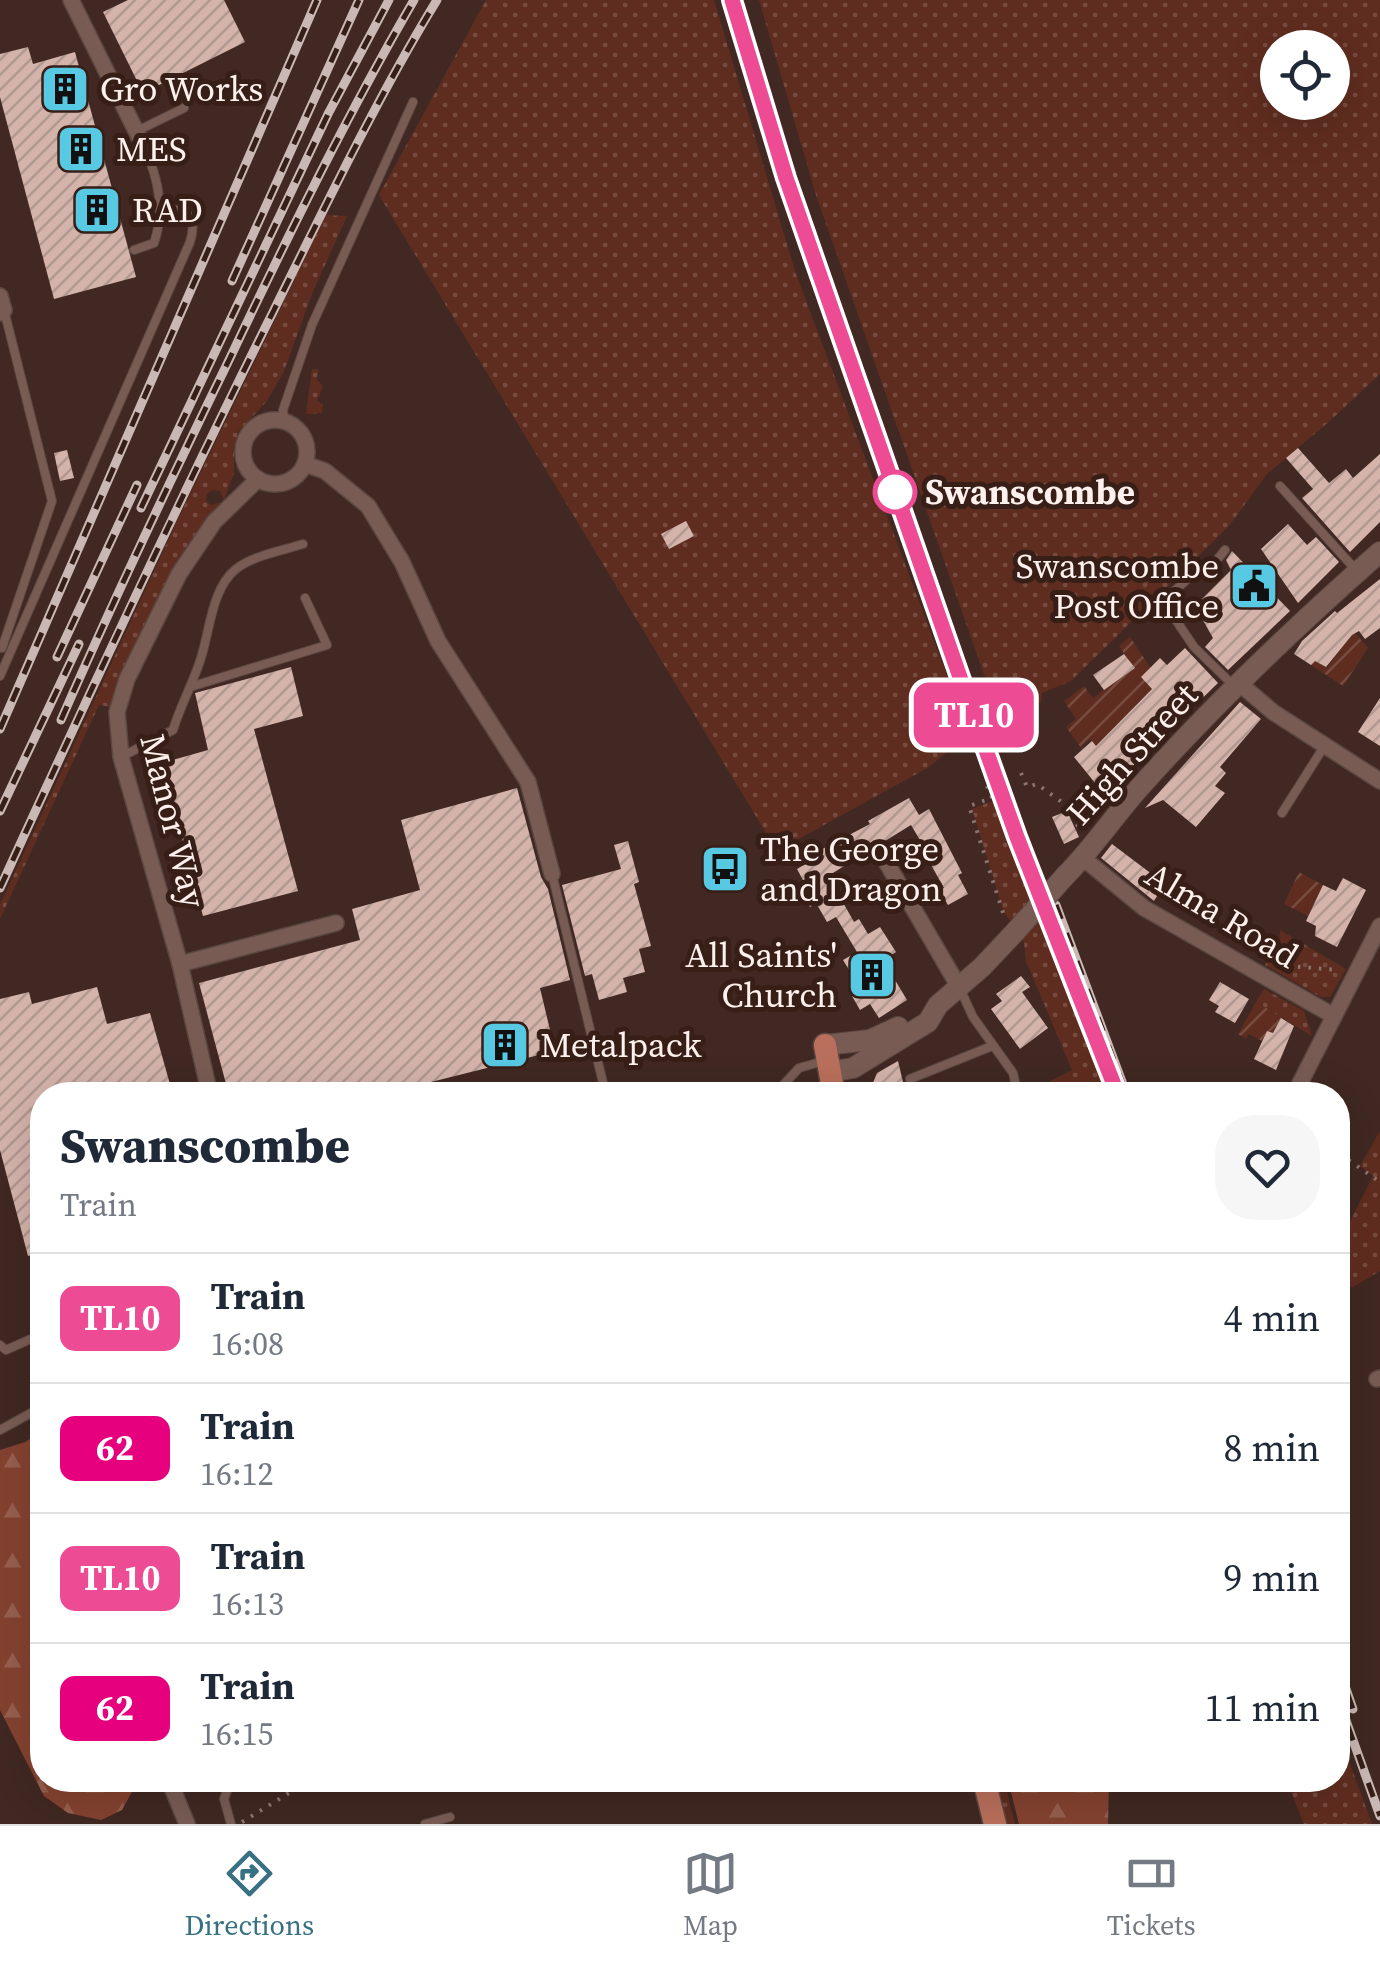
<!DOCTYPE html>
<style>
:root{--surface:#fff;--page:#f6f6f7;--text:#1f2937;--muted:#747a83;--line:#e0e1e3;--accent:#397184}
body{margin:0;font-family:"Source Serif 4",serif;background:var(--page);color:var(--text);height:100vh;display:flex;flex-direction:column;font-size:38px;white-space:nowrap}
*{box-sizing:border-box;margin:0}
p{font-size:32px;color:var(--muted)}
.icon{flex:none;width:55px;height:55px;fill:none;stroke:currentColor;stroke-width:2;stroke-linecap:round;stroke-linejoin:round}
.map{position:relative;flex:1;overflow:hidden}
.details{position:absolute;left:30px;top:1082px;width:1320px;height:710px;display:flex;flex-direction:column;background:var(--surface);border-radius:40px;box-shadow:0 10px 40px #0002}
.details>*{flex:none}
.badge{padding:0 20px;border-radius:15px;font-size:35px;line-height:65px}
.fabs{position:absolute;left:1260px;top:30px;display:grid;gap:20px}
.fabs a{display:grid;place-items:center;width:90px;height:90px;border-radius:50%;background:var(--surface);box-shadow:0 10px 40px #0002;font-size:50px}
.map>.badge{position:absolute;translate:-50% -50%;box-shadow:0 0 0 5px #fff}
.round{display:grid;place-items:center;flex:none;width:105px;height:105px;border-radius:40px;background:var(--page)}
.summary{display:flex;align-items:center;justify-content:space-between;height:170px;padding:0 30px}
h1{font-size:48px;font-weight:800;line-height:75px}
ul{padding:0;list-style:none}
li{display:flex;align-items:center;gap:30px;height:130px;padding:0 30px;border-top:2px solid var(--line)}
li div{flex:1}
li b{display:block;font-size:38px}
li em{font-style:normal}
li .badge{min-width:110px;font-weight:700;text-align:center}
.tabs{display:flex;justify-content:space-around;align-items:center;height:140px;border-top:2px solid var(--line);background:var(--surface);font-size:28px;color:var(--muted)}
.tabs a{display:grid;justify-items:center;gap:5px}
.tabs .on{color:var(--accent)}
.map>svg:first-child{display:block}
.grass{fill:url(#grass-dots);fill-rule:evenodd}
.forest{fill:url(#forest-firs)}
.garden{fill:url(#garden-furrows)}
.building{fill:url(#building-hatch)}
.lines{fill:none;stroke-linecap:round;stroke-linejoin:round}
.lane-casing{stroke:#5b4741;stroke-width:10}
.street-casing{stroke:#5b4741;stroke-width:18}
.secondary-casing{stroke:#5b4741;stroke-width:22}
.primary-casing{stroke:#5b4741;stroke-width:25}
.path{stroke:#8a7570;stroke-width:4;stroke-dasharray:2.5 8;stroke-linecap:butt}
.lane{stroke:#785c54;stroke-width:8}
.street{stroke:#785c54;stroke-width:15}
.secondary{stroke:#785c54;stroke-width:20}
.primary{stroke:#b96f5b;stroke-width:22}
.rail-casing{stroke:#c9b8b3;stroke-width:9}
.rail{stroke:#371f18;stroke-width:5;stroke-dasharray:15;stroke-linecap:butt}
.secondary-bridge-casing{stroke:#5b4741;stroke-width:22;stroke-linecap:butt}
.secondary-bridge{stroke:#785c54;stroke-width:20}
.line-casing{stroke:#fff;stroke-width:22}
.line{stroke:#ee4b95;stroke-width:15}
.stop-dot{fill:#fff;stroke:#ee4b95;stroke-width:5}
.labels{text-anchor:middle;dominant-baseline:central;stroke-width:10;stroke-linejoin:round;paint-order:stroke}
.poi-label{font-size:35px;fill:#fef0ec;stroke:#371f18;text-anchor:start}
.stop-label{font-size:35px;font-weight:bold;fill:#fef0ec;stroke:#371f18;text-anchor:start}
.street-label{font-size:35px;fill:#fef0ec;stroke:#371f18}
</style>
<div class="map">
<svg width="1380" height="1824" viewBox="0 0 1380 1824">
<defs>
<pattern id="grass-dots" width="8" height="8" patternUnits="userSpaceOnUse" patternTransform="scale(2.5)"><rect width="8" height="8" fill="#5f2d1f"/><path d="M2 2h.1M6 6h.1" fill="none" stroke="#774c40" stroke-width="1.8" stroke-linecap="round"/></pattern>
<pattern id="forest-firs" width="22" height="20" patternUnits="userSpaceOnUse" patternTransform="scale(2.5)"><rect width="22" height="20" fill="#844230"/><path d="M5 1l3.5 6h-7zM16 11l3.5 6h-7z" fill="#965e4e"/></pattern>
<pattern id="garden-furrows" width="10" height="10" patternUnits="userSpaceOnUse" patternTransform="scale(2.5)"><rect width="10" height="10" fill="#5f2d1f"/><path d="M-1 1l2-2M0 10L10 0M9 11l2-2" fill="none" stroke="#774c40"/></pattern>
<pattern id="building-hatch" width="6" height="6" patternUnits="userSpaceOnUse" patternTransform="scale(2.5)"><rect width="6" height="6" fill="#d3b3aa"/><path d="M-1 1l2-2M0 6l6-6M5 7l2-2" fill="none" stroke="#b19891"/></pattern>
</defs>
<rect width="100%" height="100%" fill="#412822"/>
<g class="grass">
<path d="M486,0H714L796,274L969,734L929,767L777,851L379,195Z"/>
<path d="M759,0H1380V374L1332,419L1267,474L1229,526L1071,681L1042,693L1041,702L1001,723L816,195ZM1278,48H1332V102H1278Z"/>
<path d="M326,215L347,216L312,294L284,371L267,401L238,432L234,447V473L224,500L220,491L212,490L207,494L206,501L211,505L222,502L164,585L111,707L99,705L0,919V905L177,521Z"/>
<path d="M312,369L319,370L316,379L323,386L317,401L323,404L322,413L306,414Z"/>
<path d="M995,800L1036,893L1107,1095H1055L1049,1082L1072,1070L1026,961L1024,942L1003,910L972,809Z"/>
<path d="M1280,930L1346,969L1330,997H1321L1265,965L1279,940Z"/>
<path d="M1264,989L1304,1011L1312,1036L1256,1002Z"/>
<path d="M1380,1131V1271L1353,1287L1338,1289V1245L1373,1176L1360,1166Z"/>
<path d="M1338,1731L1372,1824H1304L1291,1792V1780H1338Z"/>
<path d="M992,1780H1004L1015,1824H1003Z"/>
</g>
<g class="forest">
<path d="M42,1432V1780H132L133,1790L122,1810L101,1820L68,1813L44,1796L0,1710V1450L25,1442Z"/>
<path d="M1008,1780H1109L1108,1824H1019Z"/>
</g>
<g class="garden">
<path d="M1351,634H1356L1368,648L1343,686L1311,665L1315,661L1327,668Z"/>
<path d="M1130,637L1158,679L1151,678L1146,683L1152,689L1145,696L1153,712L1140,700L1135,705L1142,713L1105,755L1090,739L1082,746L1084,752L1066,727L1076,719L1064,701L1084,686L1093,698L1133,667L1119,646Z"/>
<path d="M1299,872L1323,885L1308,916L1284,904Z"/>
<path d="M1256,1002L1281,1017L1282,1038L1267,1031L1262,1041L1249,1034L1246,1039L1238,1034Z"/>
</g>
<g class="building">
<path d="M128,0H224L245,42L143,93L103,12Z"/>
<path d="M28,47L33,64L75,52L136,277L54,299L0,97V54Z"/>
<path d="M1298,448L1329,483L1346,469L1353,478L1380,454V522L1350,552L1302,498L1313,489L1286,458Z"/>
<path d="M67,450L74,478L60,481L54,453Z"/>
<path d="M686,521L694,536L669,549L661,534Z"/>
<path d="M1288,524L1307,545L1316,537L1339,562L1298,603L1261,549Z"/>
<path d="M1232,551L1290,611L1228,670L1205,647L1213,638L1195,606L1231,570L1226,560Z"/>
<path d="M1380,579V628L1365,639L1359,631L1352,635L1326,667L1315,661L1311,665L1294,654L1302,641L1335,611L1337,613Z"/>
<path d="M1185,648L1218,683L1104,794L1074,757L1092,741L1096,746L1152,689L1141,677L1160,658L1167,665Z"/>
<path d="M1124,654L1135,668L1104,690L1093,675Z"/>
<path d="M291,667L303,716L254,729L298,891L203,916L162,763L208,750L195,693Z"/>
<path d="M1380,698V746L1358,732Z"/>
<path d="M1240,702L1261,719L1220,767L1226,773L1215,786L1225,793L1196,827L1163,800L1145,808Z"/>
<path d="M517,788L541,877L548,889L570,980L540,988L555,1051L411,1087L412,1092L401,1095H229L199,983L360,940L352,909L420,890L401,820Z"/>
<path d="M909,798L919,815L929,809L962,873L958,875L968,894L948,905L939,890L944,888L930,863L933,862L911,825L828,876L854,922L859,919L868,934L880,927L896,952L883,960L907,1000L879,1018L870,1004L860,1010L852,996L862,991L843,960L857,952L836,917L827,922L816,903L810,907L799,886L804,882L797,869L812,860L809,856L870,824L868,821Z"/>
<path d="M1067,811L1079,837L1064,844L1052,817Z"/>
<path d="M628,841L639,882L634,884L651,946L639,949L645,972L623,978L627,992L599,1000L592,974L585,976L562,885L621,869L614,845Z"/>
<path d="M1112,844L1165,884L1154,901L1101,858Z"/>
<path d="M1343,878L1366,890L1337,947L1315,936L1316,926L1306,921L1323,885L1336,891Z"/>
<path d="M1021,976L1030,987L1022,992L1048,1028L1020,1049L991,1009L1002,1001L996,994Z"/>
<path d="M1220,982L1249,999L1235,1023L1215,1012L1219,1006L1209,1000Z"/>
<path d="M97,987L107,1024L150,1013L173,1095H42V1252L28,1256L0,1150V999L29,992L32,1004Z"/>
<path d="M1281,1018L1294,1026L1276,1070L1254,1059L1267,1031L1273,1033Z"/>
<path d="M898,1061L906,1095H868L877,1073Z"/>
</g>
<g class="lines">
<g class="lane-casing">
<g id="lane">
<path d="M137,131L184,108"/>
<path d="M134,250L154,243C166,209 158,176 143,145"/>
<path d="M284,420L283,410L312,325L413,102"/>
<path d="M1280,486L1355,569"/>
<path d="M1225,550L1208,571L1191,576L1163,601L1194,647L1232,684"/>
<path d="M2,648L52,501L4,310"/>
<path d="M0,676L190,242C199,213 185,211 159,206"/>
<path d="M190,687L327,645L305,598"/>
<path d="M121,757L173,730C180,707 191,687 199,664C210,635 210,590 236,569C254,555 282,551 303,544"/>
<path d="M1282,813L1325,745"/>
<path d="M552,874L606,1095"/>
<path d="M961,991L973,1017L1013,1073L1018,1095"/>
<path d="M910,1079L992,1046"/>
<path d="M774,1095L799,1068L827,1060"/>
<path d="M0,1345L6,1350L42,1334"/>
<path d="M0,1430L42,1407"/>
<path d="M231,1824L224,1799L231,1780"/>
<path d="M425,1824L450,1817"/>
</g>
</g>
<g class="street-casing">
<g id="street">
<path d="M71,0L143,145"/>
<path d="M0,296L4,310L0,313"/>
<circle cx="275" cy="452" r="32"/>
<path d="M305,464L325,471L368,506L402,562L438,641L528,782L552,874"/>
<path d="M1240,684L1273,712L1380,781"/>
<path d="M1083,858L1144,908L1334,1016"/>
<path d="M885,860L959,987"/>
<path d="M180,964L336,923"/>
<path d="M210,1095L180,964L121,757L117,712L127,679L179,574L214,522L258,479"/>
<path d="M1294,1095L1380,926"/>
<path d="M1377,1379L1380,1378"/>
<path d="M169,1780L187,1824"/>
</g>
</g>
<g class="secondary-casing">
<g id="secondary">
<path d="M1066,875C1093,848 1114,816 1140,787C1214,704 1296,626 1380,552"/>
<path d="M825,1045L870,1040L898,1027"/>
<path d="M829,1072L853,1068L928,1022L938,1005L982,967L1015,932"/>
</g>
</g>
<g class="primary-casing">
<g id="primary">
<path d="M825,1045L834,1095"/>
<path d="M984,1780L995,1824"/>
</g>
</g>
<g class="path">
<path d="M1021,773L1027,787L1037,784L1070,808L1080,831"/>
<path d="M987,786L992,798L969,806L1005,919"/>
<path d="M1277,965L1338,970"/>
<path d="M1338,1134L1349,1145L1347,1159L1380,1182"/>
<path d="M242,1822L310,1780"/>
</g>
<use href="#lane" class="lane"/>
<use href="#street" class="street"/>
<use href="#secondary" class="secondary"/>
<use href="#primary" class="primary"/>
<g class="rail-casing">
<g id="rail">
<path d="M732,0L760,101L807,238L1037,887"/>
<path d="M232,281L359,0"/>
<path d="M141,508L329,112L389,0"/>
<path d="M57,657L137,485"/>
<path d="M61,720C114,599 171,479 229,360C287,238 346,117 414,0"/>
<path d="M0,729L317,0"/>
<path d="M0,811L79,644"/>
<path d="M0,888C89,694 179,500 274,310C326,205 376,100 437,0"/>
<path d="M1056,905L1127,1095"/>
<path d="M1338,1666L1353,1709"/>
<path d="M1338,1698L1380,1816"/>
</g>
</g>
<use href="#rail" class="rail"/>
<g class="secondary-bridge-casing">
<path id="secondary-bridge" d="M1015,932L1066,875"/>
</g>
<use href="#secondary-bridge" class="secondary-bridge"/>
</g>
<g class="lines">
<g class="line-casing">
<path id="line" d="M732,0L786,178L961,680L1017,837L1118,1095"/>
</g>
<use href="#line" class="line"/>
</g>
<defs>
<g id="building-square" transform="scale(2.5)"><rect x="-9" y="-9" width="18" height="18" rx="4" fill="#58c9e3" stroke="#371f18"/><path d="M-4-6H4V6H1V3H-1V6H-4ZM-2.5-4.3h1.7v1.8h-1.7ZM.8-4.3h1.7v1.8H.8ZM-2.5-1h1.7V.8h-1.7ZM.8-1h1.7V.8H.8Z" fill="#111"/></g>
<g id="civic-square" transform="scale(2.5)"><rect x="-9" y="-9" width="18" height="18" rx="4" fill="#58c9e3" stroke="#371f18"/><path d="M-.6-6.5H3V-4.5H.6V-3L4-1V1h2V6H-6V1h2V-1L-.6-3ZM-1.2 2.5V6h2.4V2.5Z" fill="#111"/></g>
<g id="bus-square" transform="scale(2.5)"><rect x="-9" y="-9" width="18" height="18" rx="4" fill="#58c9e3" stroke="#371f18"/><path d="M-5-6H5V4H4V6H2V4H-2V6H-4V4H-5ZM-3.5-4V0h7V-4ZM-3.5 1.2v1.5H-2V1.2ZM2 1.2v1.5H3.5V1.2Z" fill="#111"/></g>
</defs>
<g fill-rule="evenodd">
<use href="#building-square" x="65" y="89"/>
<use href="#building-square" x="81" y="149"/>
<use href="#building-square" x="97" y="210"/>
<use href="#civic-square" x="1254" y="586"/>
<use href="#bus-square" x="725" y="869"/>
<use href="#building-square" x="872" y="975"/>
<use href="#building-square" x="505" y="1045"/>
</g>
<circle class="stop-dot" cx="895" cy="492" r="20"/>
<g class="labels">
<g class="poi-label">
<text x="100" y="89">Gro Works</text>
<text x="116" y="149">MES</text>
<text x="132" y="210">RAD</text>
<text x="1219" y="566" text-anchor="end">Swanscombe<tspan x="1219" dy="40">Post Office</tspan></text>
<text x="760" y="849">The George<tspan x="760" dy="40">and Dragon</tspan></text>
<text x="837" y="955" text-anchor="end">All Saints'<tspan x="837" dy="40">Church</tspan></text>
<text x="540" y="1045">Metalpack</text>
</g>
<g class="stop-label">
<text x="925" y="492">Swanscombe</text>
</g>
<g class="street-label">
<text transform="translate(1132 754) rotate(-48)">High Street</text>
<text transform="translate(173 821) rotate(76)">Manor Way</text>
<text transform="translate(1222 915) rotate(31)">Alma Road</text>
</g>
</g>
</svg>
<div class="fabs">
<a><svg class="icon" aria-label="locate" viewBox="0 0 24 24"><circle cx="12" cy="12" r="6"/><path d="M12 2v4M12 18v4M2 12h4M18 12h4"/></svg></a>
</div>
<b class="badge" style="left:974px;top:715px;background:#ee4b95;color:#fff">TL10</b>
<section class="details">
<div class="summary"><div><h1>Swanscombe</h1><p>Train</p></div><a class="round"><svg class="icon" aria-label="heart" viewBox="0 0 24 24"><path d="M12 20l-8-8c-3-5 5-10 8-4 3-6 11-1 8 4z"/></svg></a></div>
<ul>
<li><span class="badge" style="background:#ee4b95;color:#fff">TL10</span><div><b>Train</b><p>16:08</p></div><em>4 min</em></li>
<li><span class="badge" style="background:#e6007e;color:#fff">62</span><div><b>Train</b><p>16:12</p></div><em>8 min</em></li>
<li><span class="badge" style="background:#ee4b95;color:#fff">TL10</span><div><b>Train</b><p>16:13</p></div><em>9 min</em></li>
<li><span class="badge" style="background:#e6007e;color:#fff">62</span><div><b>Train</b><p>16:15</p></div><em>11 min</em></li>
</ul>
</section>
</div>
<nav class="tabs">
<a class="on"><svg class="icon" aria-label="directions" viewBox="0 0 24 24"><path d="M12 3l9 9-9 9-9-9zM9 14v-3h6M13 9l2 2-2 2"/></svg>Directions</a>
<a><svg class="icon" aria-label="map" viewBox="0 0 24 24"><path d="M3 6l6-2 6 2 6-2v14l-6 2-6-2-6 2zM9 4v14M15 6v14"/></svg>Map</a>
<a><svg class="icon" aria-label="tickets" viewBox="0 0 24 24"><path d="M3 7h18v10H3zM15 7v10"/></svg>Tickets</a>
</nav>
